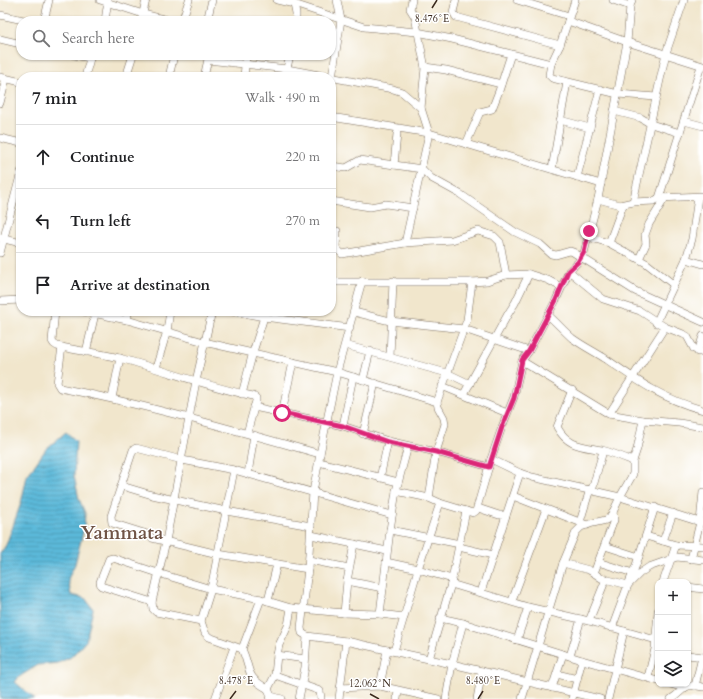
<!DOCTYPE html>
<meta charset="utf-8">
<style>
body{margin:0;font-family:Cardo,serif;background:#f6f6f6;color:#202124}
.controls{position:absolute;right:12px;bottom:12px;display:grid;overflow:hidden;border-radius:8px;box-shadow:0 1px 3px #0004}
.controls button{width:36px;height:36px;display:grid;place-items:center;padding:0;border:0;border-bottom:1px solid #e0e0e0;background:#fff;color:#202124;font:20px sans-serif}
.stop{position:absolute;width:12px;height:12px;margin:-9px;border:3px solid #db2777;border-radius:50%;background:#fff}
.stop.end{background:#db2777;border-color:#fff;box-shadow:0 1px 4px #0008}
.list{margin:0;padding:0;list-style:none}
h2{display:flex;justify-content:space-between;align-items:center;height:52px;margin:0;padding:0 16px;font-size:17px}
h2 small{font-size:13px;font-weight:400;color:#757577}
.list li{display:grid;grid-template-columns:26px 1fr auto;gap:12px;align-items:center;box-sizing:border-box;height:64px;padding:0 16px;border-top:1px solid #e0e0e0}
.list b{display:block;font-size:15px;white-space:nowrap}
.list em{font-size:13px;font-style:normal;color:#757577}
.icon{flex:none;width:22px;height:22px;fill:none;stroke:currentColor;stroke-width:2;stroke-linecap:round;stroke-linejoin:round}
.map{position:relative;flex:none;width:703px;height:699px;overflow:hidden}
.search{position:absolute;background:#fff;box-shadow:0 1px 3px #0004;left:16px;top:16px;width:320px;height:44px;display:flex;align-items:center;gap:10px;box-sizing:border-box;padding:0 14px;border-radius:16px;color:#757577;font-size:15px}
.panel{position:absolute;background:#fff;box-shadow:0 1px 3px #0004;left:16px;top:72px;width:320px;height:244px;border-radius:16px}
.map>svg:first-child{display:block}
.water{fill:url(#water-rules);stroke:#4c727c}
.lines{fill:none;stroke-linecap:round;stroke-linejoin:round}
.minor-casing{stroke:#7b6c5b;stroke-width:8}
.minor{stroke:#fff;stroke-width:7}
.route{stroke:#db2777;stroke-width:5}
.ticks{fill:none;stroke:#3b2a1e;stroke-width:1.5}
.labels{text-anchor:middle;stroke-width:3;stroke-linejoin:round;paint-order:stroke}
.district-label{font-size:19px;font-weight:bold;fill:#705446;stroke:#fff}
.ticks-label{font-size:10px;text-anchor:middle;fill:#3b2a1e;stroke:#fff;stroke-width:3;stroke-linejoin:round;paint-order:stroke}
</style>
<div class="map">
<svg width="703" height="699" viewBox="0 0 703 699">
<defs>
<pattern id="water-rules" width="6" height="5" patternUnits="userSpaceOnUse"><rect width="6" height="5" fill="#5cb9da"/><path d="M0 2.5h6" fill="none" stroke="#4d97b0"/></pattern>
</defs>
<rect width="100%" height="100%" fill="#fff"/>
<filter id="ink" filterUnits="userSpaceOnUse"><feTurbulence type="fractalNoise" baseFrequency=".025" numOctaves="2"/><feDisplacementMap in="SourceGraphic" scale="8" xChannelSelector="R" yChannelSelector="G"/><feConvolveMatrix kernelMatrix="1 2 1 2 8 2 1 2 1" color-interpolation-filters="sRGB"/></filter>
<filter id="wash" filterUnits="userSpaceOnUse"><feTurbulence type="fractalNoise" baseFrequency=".012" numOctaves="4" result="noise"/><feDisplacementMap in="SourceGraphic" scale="16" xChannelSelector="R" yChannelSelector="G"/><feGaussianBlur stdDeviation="0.9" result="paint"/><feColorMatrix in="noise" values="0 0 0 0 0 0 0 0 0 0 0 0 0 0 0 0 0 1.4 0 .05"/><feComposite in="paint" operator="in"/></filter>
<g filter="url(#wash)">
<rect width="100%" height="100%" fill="#f1e6cc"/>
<polygon class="water" points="66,432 76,441 74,476 79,499 85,513 84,528 75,564 68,579 71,595 85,598 93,609 86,641 71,657 58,663 38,665 19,677 15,682 35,699 0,699 0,554 6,545 21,503 27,476 46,449"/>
</g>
<g filter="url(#ink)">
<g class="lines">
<g class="minor-casing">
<g id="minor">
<polyline points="100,0 143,14 171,21"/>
<polyline points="277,0 294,4 364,27 417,32 452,39 551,64"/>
<polyline points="456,0 453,12 456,17 560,45"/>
<polyline points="517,0 569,16"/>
<polyline points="575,0 560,45 551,64 549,75 552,78 560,80 618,94 656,97"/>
<polyline points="613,0 630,6"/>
<polyline points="294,4 296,14 296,21"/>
<polyline points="0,15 28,21"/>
<polyline points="44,21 49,0"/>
<polyline points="105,21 108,0"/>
<polyline points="141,21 146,0"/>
<polyline points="182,21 189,0"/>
<polyline points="207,21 212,0"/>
<polyline points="568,21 627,42 703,66"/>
<polyline points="0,39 21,44"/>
<polyline points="74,55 90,58"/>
<polyline points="208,60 287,69 393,89 402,92 421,108"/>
<polyline points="425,67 446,70 501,84"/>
<polyline points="0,77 21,82"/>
<polyline points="85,77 91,55"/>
<polyline points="126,77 133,55"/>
<polyline points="169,77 174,55"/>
<polyline points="204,77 209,55"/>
<polyline points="244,77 246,55"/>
<polyline points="285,77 290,55"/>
<polyline points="332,77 341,20 337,0"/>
<polyline points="0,103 6,79"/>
<polyline points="614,111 641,118 651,124 680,133"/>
<polyline points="331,117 429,133 601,184"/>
<polyline points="560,120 590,128"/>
<polyline points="684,121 703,126"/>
<polyline points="0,138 21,143"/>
<polyline points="466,144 480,112 492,109 499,91 511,54"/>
<polyline points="394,165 397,134"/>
<polyline points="331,166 346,168 360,160 422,169 431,178 460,194 515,232 540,244 551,254 556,255 570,251 573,252 635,291 703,322"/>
<polyline points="552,169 567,82"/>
<polyline points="577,177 600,89"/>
<polyline points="659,198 701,66"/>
<polyline points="598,199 620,205 633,202 654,201 659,198 703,196"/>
<polyline points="331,201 370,207 386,204 413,208"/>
<polyline points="633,202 666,53 684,0"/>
<polyline points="331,231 337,231 336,248 342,254 405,243 452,240 478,231 494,236 500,242 506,275"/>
<polyline points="588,237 609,243 646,263 674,285"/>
<polyline points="0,238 21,243"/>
<polyline points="405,243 429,133 421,108 425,68 415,17 410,9 412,0"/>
<polyline points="609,243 623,205"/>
<polyline points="0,253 21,172"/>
<polyline points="639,259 646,244 645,235 649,224 665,198"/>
<polyline points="686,259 703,264"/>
<polyline points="569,271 603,299 640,311 665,327 683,334 687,336 694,349 703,353"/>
<polyline points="362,281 337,372 320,454 313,492 308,569 301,628 302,633 307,636 346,641 387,650 452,664 600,699"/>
<polyline points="331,282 472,282 487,281 506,275 529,274 548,280 561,287"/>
<polyline points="0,301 21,300"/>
<path d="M 55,311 L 52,341 L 54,344 L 57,346 C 78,351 101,353 123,359 C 167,371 209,387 253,396 L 256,398 L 256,401 L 247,433"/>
<polyline points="83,311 127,320 204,342 337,372 437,402"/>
<polyline points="232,311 264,317 350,328"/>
<polyline points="354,312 390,321 464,329 529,351"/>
<path d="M 548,315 C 556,322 564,331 572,338 C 583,346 595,352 606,359 C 639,382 663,399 703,410"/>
<polyline points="127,320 128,311"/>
<polyline points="656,323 686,259 692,239 698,197"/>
<polyline points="345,345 447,373 470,384"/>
<path d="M 62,347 L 57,383 L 60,388 C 148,405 234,430 320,454"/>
<polyline points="86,352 95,314"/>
<polyline points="698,352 703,336"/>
<polyline points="390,357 393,281"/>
<polyline points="522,361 609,414 643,420 679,423 703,427"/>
<polyline points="156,368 167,331 170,311"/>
<polyline points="363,380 370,351"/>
<polyline points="442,386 507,413"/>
<path d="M 572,390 L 557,427 C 568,447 582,446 602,450 C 613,453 623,457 633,461"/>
<polyline points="242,394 253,352 264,317 265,311"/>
<polyline points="464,394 508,314 515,303 529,274"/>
<polyline points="112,398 120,358"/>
<polyline points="254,407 343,426 388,441 436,452 489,467"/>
<polyline points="282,413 293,362"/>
<polyline points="609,414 665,327"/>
<polyline points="343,426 353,377"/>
<polyline points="363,434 375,383"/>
<polyline points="491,459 520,473 532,477 620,497 700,522"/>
<polyline points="319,462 398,482"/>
<polyline points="234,470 211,589 201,621 205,633 209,637 242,649"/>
<polyline points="248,474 254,435"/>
<polyline points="380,478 388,441"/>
<polyline points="122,486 152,495 226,511 311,526"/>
<polyline points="592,490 603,451"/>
<polyline points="396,491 429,498 440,503 473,513 476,511 491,459 502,427 514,397 522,361 529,351 556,300 569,271 578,262 584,253 587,241 598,199 627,42 630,6 632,0"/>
<polyline points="513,496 587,525"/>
<polyline points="429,498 436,452 445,424 444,418 438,407 437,402 467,320 472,282"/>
<polyline points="478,508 499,515 506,515"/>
<polyline points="580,522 590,489"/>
<polyline points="390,530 460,544"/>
<polyline points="311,535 387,551"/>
<polyline points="646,536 676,545 703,546"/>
<polyline points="663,541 673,513"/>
<polyline points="605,546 639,557"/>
<polyline points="459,547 493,555"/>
<polyline points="691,559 700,522 703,492"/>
<polyline points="309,560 349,568"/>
<polyline points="386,562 418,569 452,579"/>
<polyline points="598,562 633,573"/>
<polyline points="563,563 589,570 594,573 601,578 628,585 636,565 655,507"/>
<polyline points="308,569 218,554 152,538 147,534 112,523 111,516 133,450 136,448 182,460 234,470 392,515"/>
<polyline points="594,573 614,520 613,512"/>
<polyline points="347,581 383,588"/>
<polyline points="663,582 676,545"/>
<polyline points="451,584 528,607 589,621 656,640"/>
<polyline points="688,587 703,589"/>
<polyline points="481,592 520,473"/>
<path d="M 261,599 L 242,649 C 252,671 244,676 268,689"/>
<polyline points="268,601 277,564"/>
<polyline points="512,601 546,509"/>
<polyline points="152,602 101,586 100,582 109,559 113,558 158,573 211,589 261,599 291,608 344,613 380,614 404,617"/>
<polyline points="344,613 347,581 354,544"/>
<polyline points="380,614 390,530 396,491 408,446"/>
<polyline points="440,618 463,623 452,664 446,699"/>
<polyline points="201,621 156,612 153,609 152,602 166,541 196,381 212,311"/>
<polyline points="589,621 606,579"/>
<polyline points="463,623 582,660 658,681"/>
<polyline points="612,628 628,585 640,573 649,567 677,557 703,560"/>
<polyline points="517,640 528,607"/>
<polyline points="394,651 418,569 440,503"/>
<polyline points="277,655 305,659"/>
<polyline points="688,655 703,657"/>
<polyline points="570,656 581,619"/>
<polyline points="429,659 451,584 466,511"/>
<polyline points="557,674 577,679"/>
<polyline points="275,675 320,691 321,699"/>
<polyline points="648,677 655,649 658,611"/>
<polyline points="670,684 684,688"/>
<polyline points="380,686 387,650"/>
<polyline points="695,686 702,657"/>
<polyline points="340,688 380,686 438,699"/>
<polyline points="552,688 563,654"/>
<polyline points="271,696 282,699"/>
<polyline points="215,699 234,647"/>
<polyline points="270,699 271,696 268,689 275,675 277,655 279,645 288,626 291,608"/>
<polyline points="299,699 305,667 307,636"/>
<polyline points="339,699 346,641"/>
<polyline points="397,699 398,691"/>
<polyline points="477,699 482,671"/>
<polyline points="522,699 563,563 576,532 581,527 593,523 606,520 610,517 613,512 620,497 633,474 633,461 637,449 643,420"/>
<polyline points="572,699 582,660"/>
<polyline points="608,699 624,631"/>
<path d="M 671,699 C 687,689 681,683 703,687"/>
</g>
</g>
<use href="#minor" class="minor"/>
</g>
</g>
<g class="lines" filter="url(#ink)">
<polyline class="route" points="282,413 343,426 388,442 436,452 489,467 502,427 514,398 522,360 529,351 556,300 568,271 578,262 584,252 589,231"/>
</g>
<path class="ticks" d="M 432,8 L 437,0M 370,694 L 379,699M 230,699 L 236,691M 478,699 L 483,691"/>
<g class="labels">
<g class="district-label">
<text x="122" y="539">Yammata</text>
</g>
</g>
<g class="ticks-label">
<text x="432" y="22">8.476°E</text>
<text x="236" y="684">8.478°E</text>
<text x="483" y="684">8.480°E</text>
<text x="370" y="687">12.062°N</text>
</g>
</svg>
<div class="controls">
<button>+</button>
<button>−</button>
<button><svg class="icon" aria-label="layers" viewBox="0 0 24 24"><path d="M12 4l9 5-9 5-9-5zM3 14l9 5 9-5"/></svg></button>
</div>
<div class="stop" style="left:282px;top:413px"></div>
<div class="stop end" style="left:589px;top:231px"></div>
<div class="search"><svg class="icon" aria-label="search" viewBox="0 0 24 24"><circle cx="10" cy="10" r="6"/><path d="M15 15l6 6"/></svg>Search here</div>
<section class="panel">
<h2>7 min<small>Walk · 490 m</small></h2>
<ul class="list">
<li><svg class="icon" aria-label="ahead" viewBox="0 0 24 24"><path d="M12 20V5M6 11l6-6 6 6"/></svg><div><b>Continue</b></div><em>220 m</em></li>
<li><svg class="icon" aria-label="left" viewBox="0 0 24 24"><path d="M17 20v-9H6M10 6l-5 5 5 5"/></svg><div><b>Turn left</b></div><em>270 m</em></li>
<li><svg class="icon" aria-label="arrive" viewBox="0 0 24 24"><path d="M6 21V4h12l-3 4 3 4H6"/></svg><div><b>Arrive at destination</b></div></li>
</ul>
</section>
</div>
